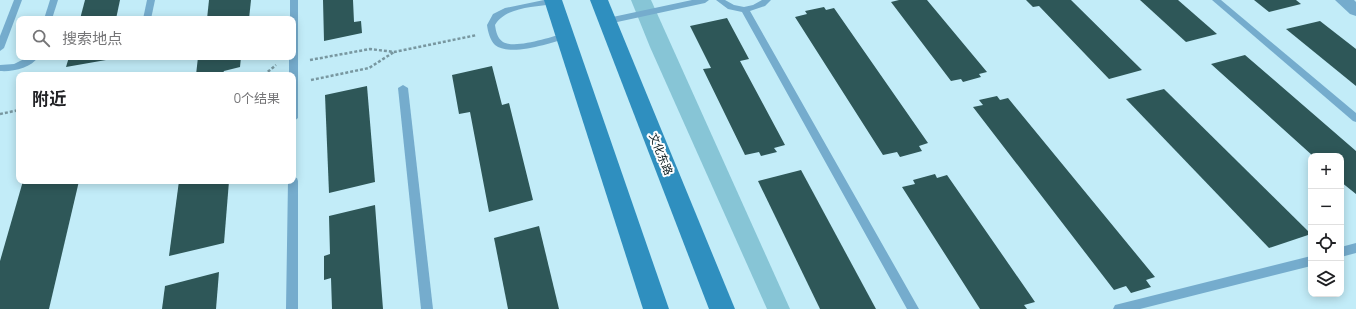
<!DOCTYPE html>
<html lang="zh">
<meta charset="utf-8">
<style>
body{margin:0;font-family:"Titillium Web","Noto Sans SC",sans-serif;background:#f6f6f6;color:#202124}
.controls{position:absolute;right:12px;bottom:12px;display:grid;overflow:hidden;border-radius:8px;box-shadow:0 2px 10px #0003}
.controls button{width:36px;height:36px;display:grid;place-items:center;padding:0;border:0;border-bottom:1px solid #e0e0e0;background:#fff;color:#202124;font:20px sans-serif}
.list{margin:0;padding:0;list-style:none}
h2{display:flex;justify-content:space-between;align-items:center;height:52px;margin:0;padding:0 16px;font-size:17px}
h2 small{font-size:13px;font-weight:400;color:#757577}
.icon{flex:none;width:22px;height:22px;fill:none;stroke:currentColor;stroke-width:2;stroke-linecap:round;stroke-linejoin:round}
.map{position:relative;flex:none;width:1356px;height:309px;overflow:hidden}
.search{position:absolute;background:#fff;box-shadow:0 2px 10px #0003;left:16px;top:16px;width:280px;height:44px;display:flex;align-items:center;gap:10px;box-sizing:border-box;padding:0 14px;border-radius:8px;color:#757577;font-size:15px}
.panel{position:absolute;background:#fff;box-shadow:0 2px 10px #0003;left:16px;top:72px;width:280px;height:112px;border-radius:8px}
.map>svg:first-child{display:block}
.green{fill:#87c5d6}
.building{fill:#2e5758}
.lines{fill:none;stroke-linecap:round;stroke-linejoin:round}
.path{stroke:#7897a0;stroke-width:2.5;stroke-dasharray:3 2;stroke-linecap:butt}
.lane{fill:#75accd;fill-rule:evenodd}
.street{fill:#75accd;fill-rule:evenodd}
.secondary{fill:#2f8fbf;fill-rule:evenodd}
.labels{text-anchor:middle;stroke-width:4;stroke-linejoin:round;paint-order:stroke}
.street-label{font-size:11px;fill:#0d1d21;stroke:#fff}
</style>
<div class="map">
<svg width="1356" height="309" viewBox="0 0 1356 309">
<rect width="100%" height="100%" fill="#c2ecf8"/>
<polygon class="green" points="631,0 651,0 790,309 767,309 650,47"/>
<g class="building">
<polygon points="85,0 120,0 116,19 80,19"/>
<polygon points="209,0 251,0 249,19 207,19"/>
<polygon points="323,0 353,0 354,22 361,21 362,33 324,41"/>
<polygon points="899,0 927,0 987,72 979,74 981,77 963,82 961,79 951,81 891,2"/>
<polygon points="1026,0 1071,0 1142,70 1109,79 1039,6 1033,7"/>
<polygon points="1140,0 1178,0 1217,34 1186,42"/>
<polygon points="1254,0 1296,0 1301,4 1269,12"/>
<polygon points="824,7 826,10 834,8 928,143 919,146 922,151 900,157 897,152 883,155 795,17 807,14 805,11"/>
<polygon points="727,18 749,59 740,61 785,145 774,148 777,152 761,156 759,152 745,155 703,69 711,68 690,26"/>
<polygon points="1320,21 1356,49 1356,86 1286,29"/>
<polygon points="1245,55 1356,151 1356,194 1341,182 1341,156 1313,156 1211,64"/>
<polygon points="69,57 107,57 106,60 66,67"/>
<polygon points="198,57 241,57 240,67 224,71 223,73 214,75 208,75 208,74 196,75"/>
<polygon points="492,66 502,105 509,103 533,200 489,212 470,112 459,114 452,75"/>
<polygon points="367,86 375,182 329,193 325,95"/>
<polygon points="1164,89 1311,234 1269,248 1126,99"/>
<polygon points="997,96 1000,100 1008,98 1155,277 1146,280 1151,287 1131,293 1126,286 1114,290 973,107 983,105 979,100"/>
<polygon points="801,170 876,309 820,309 758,181"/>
<polygon points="935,174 937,178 947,175 1035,302 1024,305 1027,309 980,309 902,187 915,184 913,180"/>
<polygon points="23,181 79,181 49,309 0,309 0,261"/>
<polygon points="179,181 229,181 224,243 169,256"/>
<polygon points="375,205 383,309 332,309 331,278 324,280 324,256 330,254 329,216"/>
<polygon points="539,226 559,309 508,309 494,238"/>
<polygon points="219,272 216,309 162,309 165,286"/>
</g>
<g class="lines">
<g class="path">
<polyline points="310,60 370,49 394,52 477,35"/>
<polyline points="264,75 276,65"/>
<polyline points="311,80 369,68 394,52"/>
<polyline points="0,114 19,110"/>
</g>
<g class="lane">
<polygon points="14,0 22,0 4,48 0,51 0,36"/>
<polygon points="50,0 58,0 52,19 44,19"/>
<polygon points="147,0 155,0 151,19 143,19"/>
<polygon points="290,0 298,0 298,118 293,122 293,75 289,75 289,57 293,57 293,19 290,19"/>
<path d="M 544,0 L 557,1 L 553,4 C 535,7 505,7 495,25 C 496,31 497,38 503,42 C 516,49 551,37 565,33 L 569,36 L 568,38 C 551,43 510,57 495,45 C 490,40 488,32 487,25 L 493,14 L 505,8 Z"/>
<polygon points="692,0 709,0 705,3 608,24 604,21 608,18"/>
<polygon points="716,0 725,0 734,5 744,7 753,5 762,0 771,0 765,6 750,11 919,309 907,309 742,12 728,9"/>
<polygon points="1212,0 1221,0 1356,113 1356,122 1353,121"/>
<path d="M 28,57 L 38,57 C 31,68 13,72 0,71 L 0,65 L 14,64 Z"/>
<polygon points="403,85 408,88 433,309 421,309 398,88"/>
<polygon points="293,177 297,178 298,181 298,309 286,309 288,181 293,181"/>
<polygon points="1356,243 1356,253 1341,257 1341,247"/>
<polygon points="1311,256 1311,266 1140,309 1113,309 1115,305"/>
</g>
<polygon class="street" points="1335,0 1354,0 1356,2 1356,16 1350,14"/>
<g class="secondary">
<polygon points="544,0 562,0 669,309 643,309"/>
<polygon points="590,0 608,0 735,309 709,309"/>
</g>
</g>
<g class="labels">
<g class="street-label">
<text transform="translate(661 154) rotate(68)" y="4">文化东路</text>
</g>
</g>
</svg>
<div class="controls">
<button>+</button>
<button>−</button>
<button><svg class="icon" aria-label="locate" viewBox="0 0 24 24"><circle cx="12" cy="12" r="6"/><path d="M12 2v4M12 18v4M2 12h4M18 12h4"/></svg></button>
<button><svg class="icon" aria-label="layers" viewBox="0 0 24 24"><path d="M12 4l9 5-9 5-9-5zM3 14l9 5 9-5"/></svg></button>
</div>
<div class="search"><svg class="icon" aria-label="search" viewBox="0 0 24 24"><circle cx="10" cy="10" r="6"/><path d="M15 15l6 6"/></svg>搜索地点</div>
<section class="panel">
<h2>附近<small>0个结果</small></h2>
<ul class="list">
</ul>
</section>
</div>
